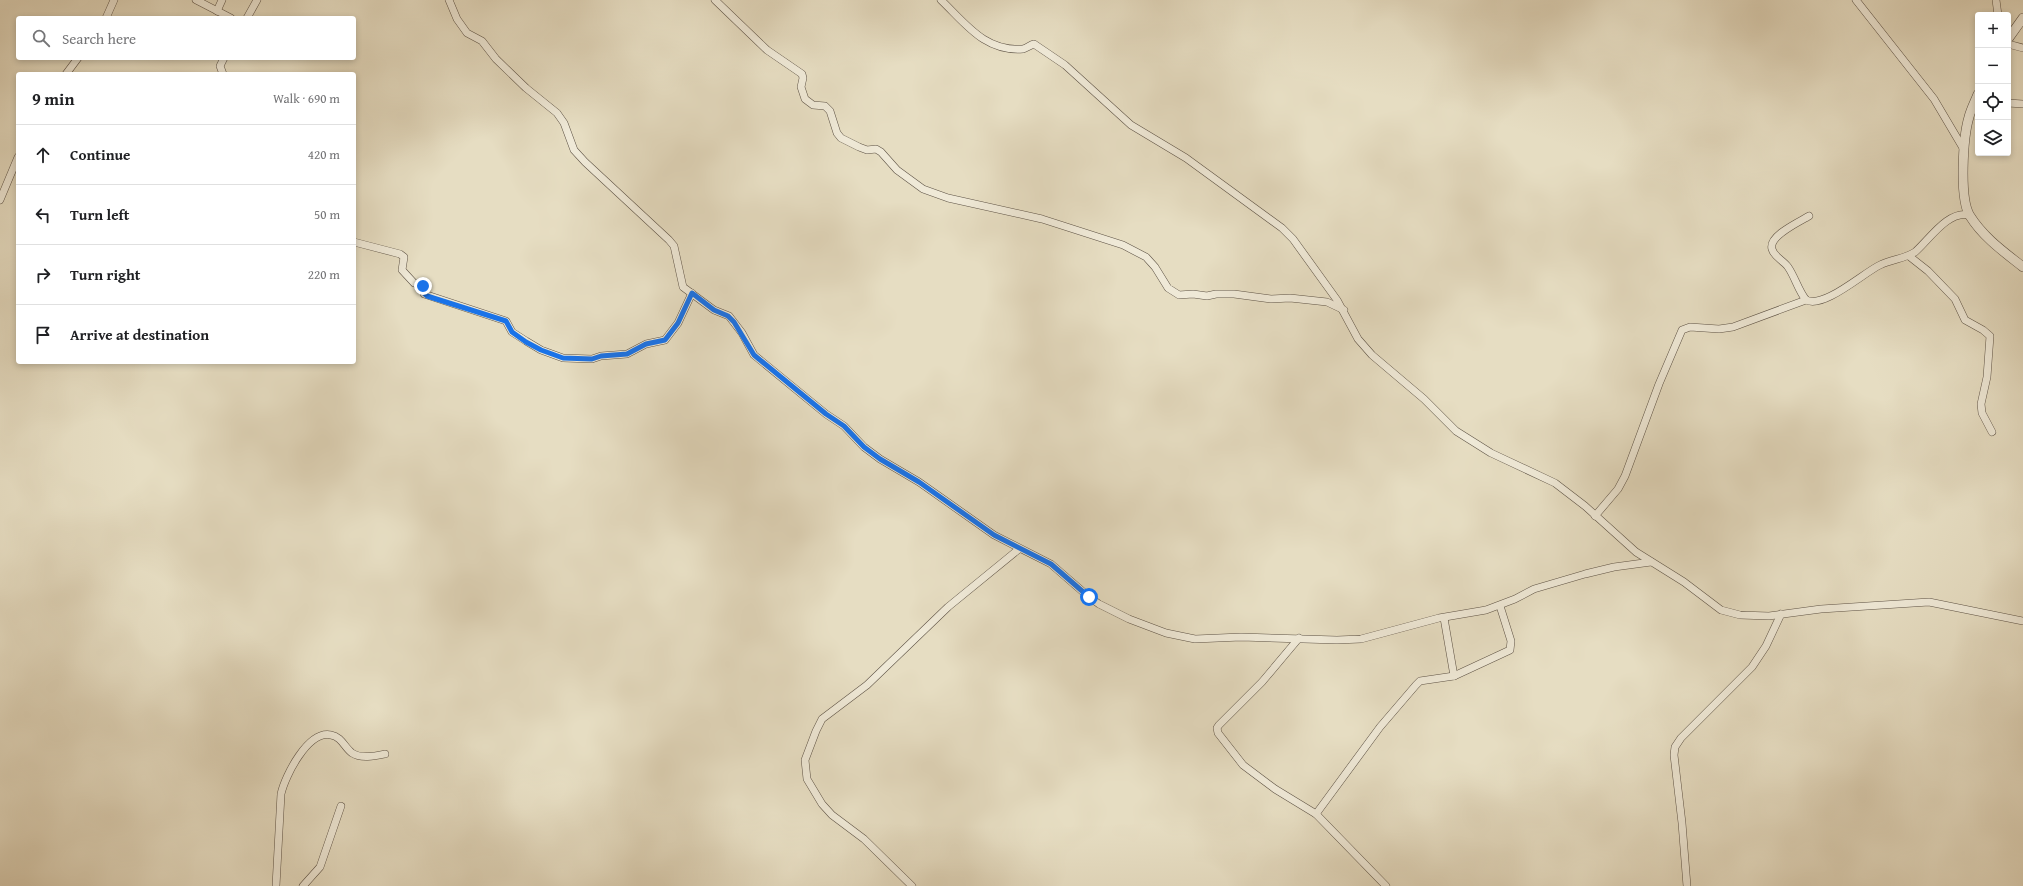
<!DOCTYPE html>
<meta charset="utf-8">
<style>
body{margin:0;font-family:"Gentium Book Plus",serif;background:#f6f6f6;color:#202124}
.controls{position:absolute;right:12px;top:12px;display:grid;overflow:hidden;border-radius:4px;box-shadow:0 2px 6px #0003}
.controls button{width:36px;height:36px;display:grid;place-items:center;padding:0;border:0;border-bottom:1px solid #e0e0e0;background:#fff;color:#202124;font:20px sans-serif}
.stop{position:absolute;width:12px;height:12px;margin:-9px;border:3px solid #1a73e8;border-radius:50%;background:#fff}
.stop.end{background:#1a73e8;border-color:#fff;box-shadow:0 1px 4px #0008}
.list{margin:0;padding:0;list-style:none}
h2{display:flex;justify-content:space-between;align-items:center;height:52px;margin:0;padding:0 16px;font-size:17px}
h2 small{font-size:13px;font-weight:400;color:#757577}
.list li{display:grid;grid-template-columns:26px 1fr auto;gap:12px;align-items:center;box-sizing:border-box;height:60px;padding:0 16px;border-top:1px solid #e0e0e0}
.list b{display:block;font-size:15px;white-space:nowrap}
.list em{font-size:13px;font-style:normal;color:#757577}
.icon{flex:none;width:22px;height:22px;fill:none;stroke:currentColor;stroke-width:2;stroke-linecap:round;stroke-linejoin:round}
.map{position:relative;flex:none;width:2023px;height:886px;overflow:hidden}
.search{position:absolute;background:#fff;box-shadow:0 2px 6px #0003;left:16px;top:16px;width:340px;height:44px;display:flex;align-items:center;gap:10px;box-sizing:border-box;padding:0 14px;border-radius:4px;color:#757577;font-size:15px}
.panel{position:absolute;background:#fff;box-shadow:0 2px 6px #0003;left:16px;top:72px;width:340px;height:292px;border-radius:4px}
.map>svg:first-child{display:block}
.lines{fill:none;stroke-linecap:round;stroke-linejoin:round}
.minor-casing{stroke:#5d5245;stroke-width:8}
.tertiary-casing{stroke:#5d5245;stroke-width:10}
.minor{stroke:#efe9d7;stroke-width:7}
.tertiary{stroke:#efe9d7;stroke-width:9}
.route{stroke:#1a73e8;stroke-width:5}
</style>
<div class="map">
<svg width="2023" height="886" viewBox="0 0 2023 886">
<rect width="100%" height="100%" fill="#e6ddc2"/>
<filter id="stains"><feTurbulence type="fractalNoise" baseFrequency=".005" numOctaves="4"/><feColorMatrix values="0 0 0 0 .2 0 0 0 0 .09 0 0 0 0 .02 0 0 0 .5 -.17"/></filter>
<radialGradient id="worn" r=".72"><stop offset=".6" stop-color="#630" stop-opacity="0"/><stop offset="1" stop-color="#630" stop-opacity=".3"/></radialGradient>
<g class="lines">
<g class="minor-casing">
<g id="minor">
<polyline points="196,0 231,18"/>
<polyline points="449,0 457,19 467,33 482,41 496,59 526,88 557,113 564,123 574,150 585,162 669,240 674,246 683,287 714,310 729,316 742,333 754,355 826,414 844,426 864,447 880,459 919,482 994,535 1051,564 1089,597 1099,604 1129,619 1166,633 1195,639 1241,637 1337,640 1361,639 1439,618 1486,610 1515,599 1534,589 1585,574 1614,567 1651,562"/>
<polyline points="715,0 767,50 802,74 803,78 801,87 805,99 813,105 825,106 830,111 837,133 841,138 859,147 867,150 876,149 881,152 897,170 923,189 948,198 1042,219 1123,245 1146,257 1155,267 1168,288 1179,295 1193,294 1207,296 1216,294 1234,294 1271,299 1290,298 1327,302 1344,310"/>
<path d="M 941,0 C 966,24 985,52 1023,49 C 1027,48 1030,45 1034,44 L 1065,65 L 1131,125 L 1186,158 L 1282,228 L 1293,239 L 1337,300 L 1358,339 L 1372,355 L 1424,399 L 1456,431 L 1491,453 L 1555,483 L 1585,506 L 1636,552 L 1684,582 L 1721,610 L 1740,615 L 1769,616 L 1821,609 L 1929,602 L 2023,621"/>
<polyline points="1856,0 1934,99 1963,148"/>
<polyline points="1996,0 1998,15"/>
<polyline points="217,11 222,0"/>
<polyline points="106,18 114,0"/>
<polyline points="247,18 257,0"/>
<polyline points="2008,44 2023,48"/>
<polyline points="66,74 78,58"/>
<polyline points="223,74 220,66 224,58"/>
<polyline points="2008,103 2023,104"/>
<polyline points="0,200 18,157"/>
<path d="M 1809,216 C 1799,222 1768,236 1772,249 C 1774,257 1783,260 1788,267 C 1795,277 1798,290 1806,300 C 1824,309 1863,273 1880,265 C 1892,259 1904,259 1915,252 C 1929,240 1948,210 1969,215"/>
<polyline points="354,242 400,254 404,257 402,270 414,283 423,286 424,294 506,321 512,332 526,341 541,350 563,358 592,359 601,356 627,354 646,344 665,340 678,323 692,293"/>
<polyline points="1909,256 1928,271 1955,299 1965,320 1983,330 1990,336 1987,377 1981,404 1982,413 1992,432"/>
<polyline points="1595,516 1618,489 1625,476 1659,384 1682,330 1690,327 1719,329 1733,327 1806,300"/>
<polyline points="1444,618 1454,676"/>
<polyline points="1299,638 1262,682 1219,725 1217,728 1218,733 1243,765 1275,789 1316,814 1386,886"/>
<polyline points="1316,814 1380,727 1416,685 1420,681 1454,676 1510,650 1511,641 1500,606"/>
<path d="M 276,886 L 281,794 C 285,776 308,730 331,735 C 342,737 344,747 352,753 C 361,759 375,756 385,754"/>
<polyline points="303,886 320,867 341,806"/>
<polyline points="912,886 864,839 832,815 822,804 807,779 805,760 816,731 822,719 867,685 948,607 1019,549"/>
<polyline points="1687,886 1682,823 1674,755 1675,747 1681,738 1752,667 1766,646 1781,614"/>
</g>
</g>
<g class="tertiary-casing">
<g id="tertiary">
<polyline points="2008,39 2023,18"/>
<path d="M 1978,94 C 1975,102 1971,109 1969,117 C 1963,137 1959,199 1970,216 C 1983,237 2004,252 2023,267"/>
</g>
</g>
<use href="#minor" class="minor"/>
<use href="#tertiary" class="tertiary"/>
</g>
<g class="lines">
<polyline class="route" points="423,286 423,292 427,296 506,321 512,332 526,342 541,350 563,358 592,359 601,356 627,354 646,344 665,340 678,323 692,293 714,310 728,316 734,322 754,355 826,414 844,426 864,447 880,459 919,482 994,535 1051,564 1089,597"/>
</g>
<rect width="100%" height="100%" filter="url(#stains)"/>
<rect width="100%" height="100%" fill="url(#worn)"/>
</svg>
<div class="controls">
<button>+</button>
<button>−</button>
<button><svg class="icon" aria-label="locate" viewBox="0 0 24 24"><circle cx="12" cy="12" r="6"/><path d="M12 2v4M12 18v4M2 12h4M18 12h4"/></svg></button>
<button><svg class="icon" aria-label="layers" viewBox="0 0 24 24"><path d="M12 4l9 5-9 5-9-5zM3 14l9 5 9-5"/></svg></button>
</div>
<div class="stop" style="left:1089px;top:597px"></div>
<div class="stop end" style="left:423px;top:286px"></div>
<div class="search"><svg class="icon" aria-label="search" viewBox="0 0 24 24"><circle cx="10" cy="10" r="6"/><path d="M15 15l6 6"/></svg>Search here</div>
<section class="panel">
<h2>9 min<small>Walk · 690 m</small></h2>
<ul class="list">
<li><svg class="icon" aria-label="ahead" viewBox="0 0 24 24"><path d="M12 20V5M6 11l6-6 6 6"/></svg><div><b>Continue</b></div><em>420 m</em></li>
<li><svg class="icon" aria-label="left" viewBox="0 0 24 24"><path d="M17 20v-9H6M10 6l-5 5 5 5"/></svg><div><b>Turn left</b></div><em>50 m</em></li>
<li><svg class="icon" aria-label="right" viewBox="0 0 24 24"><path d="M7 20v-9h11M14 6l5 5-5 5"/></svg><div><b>Turn right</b></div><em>220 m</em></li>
<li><svg class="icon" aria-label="arrive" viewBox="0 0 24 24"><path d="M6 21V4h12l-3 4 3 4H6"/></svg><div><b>Arrive at destination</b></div></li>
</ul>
</section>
</div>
